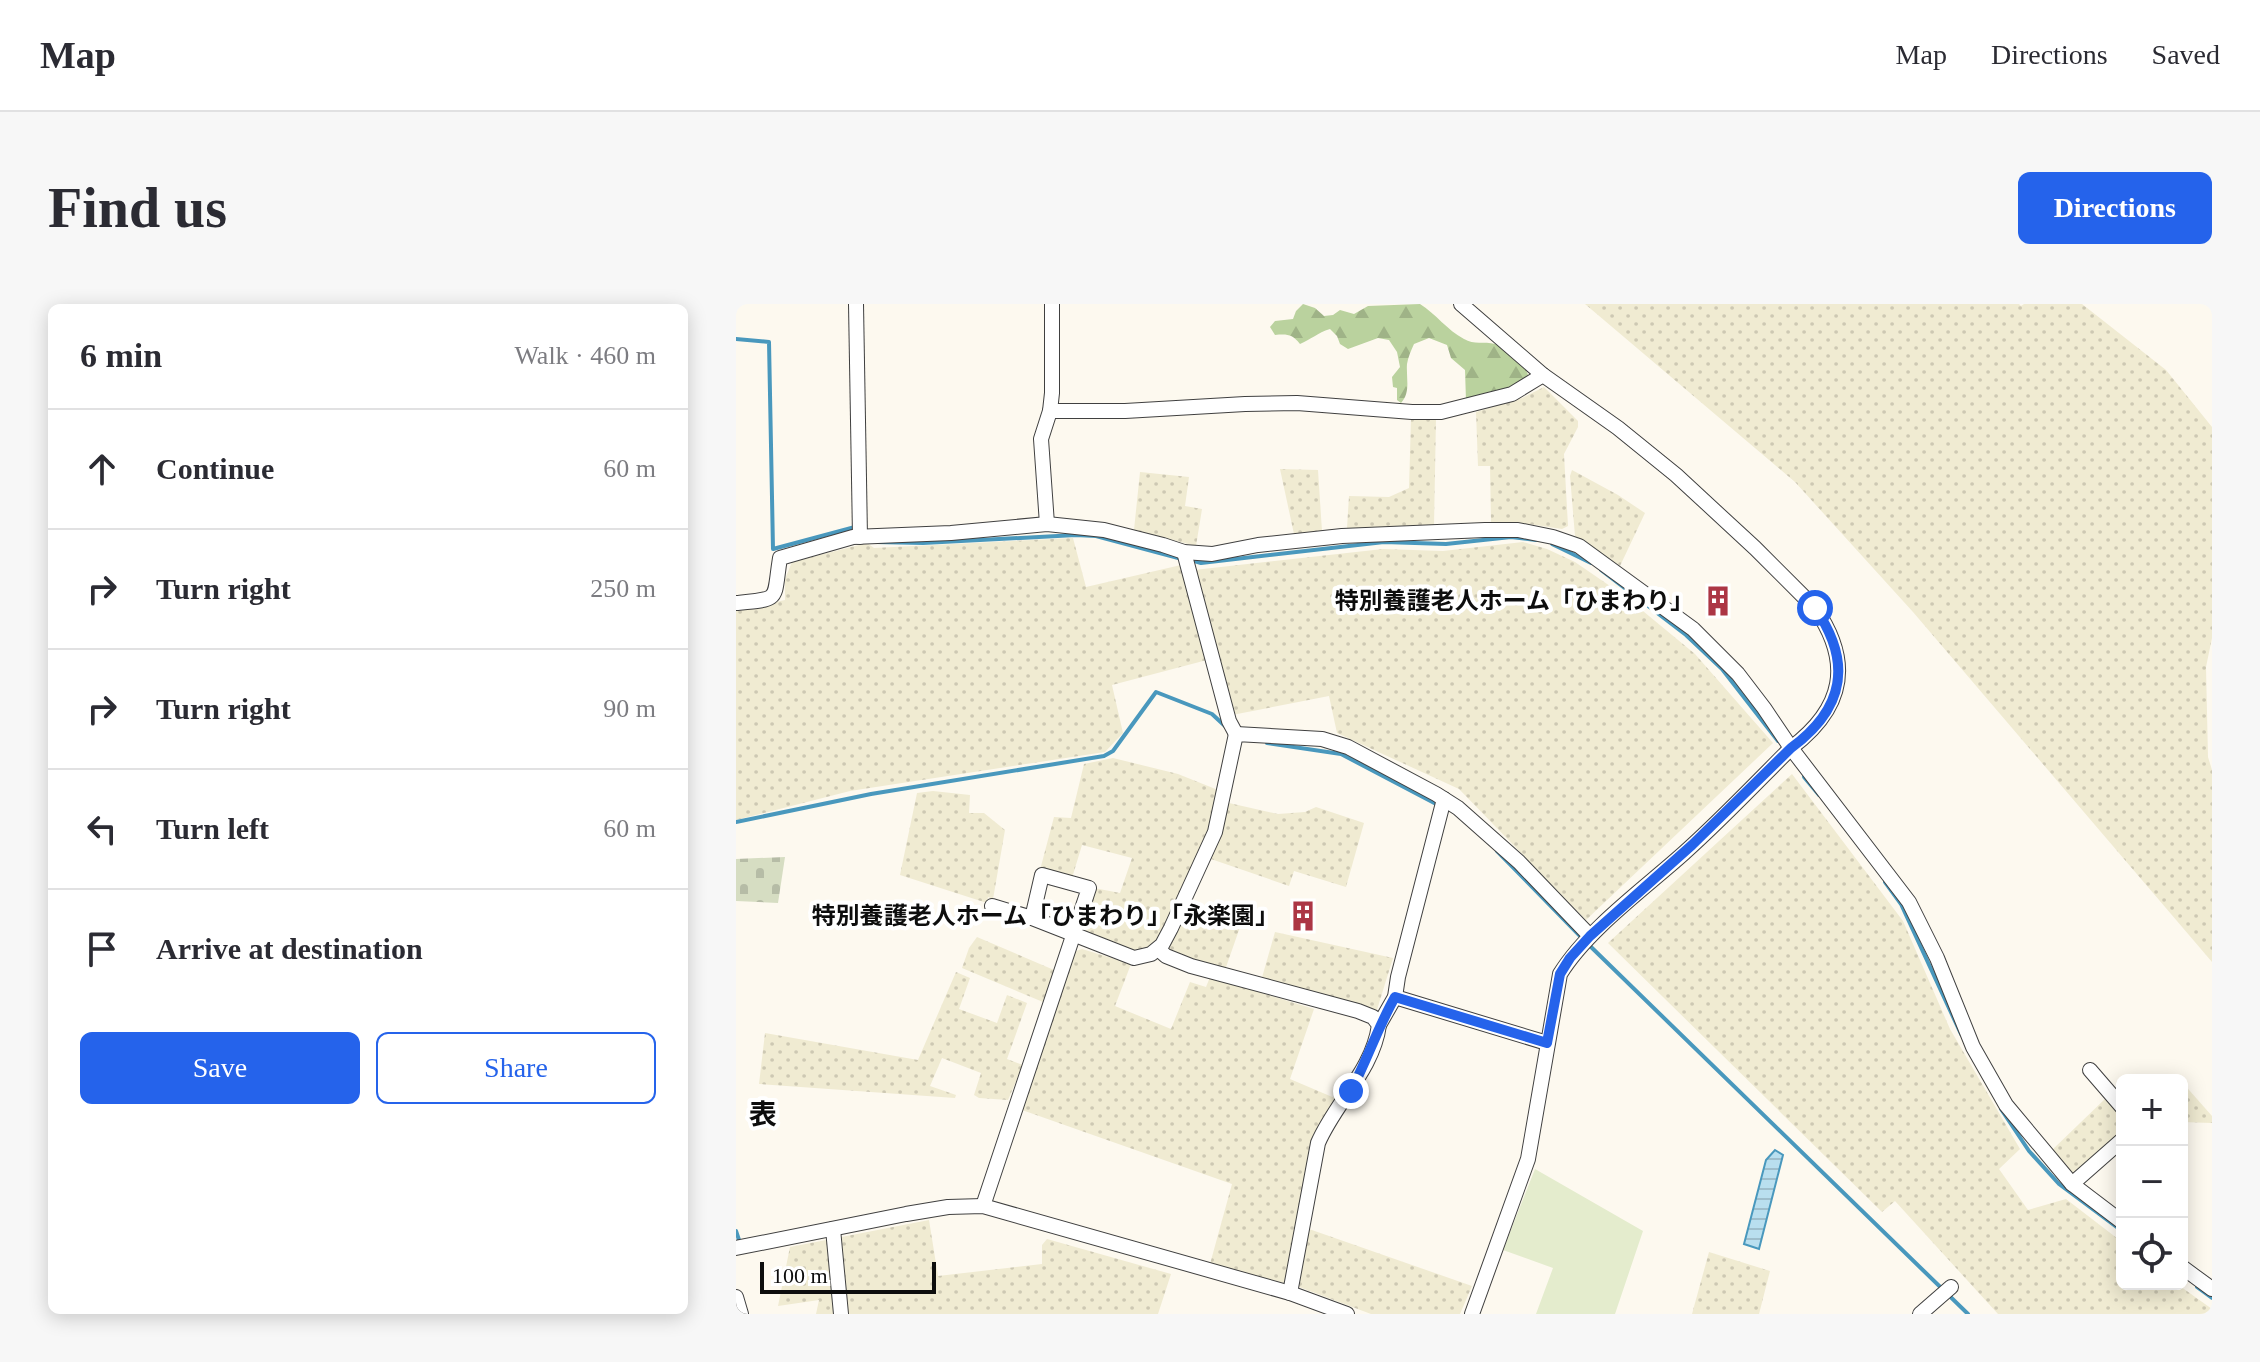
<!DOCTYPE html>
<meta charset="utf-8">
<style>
body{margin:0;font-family:"Times New Roman","Noto Sans JP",serif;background:#f7f7f7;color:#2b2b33}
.controls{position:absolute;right:24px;bottom:24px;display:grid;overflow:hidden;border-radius:12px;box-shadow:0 4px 20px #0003}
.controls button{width:72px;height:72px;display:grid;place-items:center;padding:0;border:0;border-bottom:2px solid #e1e1e2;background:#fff;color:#2b2b33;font:40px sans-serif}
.scale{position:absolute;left:24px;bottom:20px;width:176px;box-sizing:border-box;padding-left:8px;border:4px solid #0d0d0d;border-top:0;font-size:22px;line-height:28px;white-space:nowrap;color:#0d0d0d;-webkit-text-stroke:6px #fff;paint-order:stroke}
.stop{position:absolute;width:24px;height:24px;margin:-18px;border:6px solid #2563eb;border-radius:50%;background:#fff}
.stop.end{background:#2563eb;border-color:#fff;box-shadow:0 2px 8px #0008}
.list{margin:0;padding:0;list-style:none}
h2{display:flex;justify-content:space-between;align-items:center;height:104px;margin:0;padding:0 32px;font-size:34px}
h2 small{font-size:26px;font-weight:400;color:#7c7c81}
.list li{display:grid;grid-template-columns:52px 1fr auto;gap:24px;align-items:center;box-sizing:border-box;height:120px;padding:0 32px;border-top:2px solid #e1e1e2}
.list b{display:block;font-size:30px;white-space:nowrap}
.list em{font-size:26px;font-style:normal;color:#7c7c81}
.actions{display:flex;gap:16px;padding:24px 32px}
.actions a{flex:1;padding:18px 0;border:2px solid #2563eb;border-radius:12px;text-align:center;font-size:28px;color:#2563eb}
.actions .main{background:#2563eb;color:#fff}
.icon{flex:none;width:44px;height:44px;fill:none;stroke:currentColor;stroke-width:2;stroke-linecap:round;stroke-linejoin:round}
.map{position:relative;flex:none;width:1476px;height:1010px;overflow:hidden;border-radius:12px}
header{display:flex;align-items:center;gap:48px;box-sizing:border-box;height:112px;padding:0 40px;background:#fff;border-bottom:2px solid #e1e1e2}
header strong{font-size:38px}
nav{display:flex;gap:44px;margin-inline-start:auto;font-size:28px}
.intro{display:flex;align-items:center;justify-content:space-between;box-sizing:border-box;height:192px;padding:0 48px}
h1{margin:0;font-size:56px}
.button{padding:20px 36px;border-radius:12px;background:#2563eb;color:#fff;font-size:28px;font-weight:700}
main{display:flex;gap:48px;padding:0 48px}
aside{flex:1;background:#fff;border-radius:12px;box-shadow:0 4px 20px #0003}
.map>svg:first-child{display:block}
.farmland{fill:url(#farmland-dots)}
.forest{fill:url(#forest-firs)}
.cemetery{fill:url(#cemetery-stones)}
.pitch{fill:#e4eccd}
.water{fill:url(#water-rules);stroke:#4998bd;stroke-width:2}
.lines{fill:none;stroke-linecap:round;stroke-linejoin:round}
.stream{stroke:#4998bd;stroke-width:4}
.street-casing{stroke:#404040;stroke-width:16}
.street{stroke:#fff;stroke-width:14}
.route{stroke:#2563eb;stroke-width:10}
.labels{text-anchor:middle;stroke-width:8;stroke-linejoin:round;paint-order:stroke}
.poi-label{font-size:24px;font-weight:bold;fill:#0d0d0d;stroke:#fff;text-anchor:end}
.quarter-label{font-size:28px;font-weight:bold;fill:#0d0d0d;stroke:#fff}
</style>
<header>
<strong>Map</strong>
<nav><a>Map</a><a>Directions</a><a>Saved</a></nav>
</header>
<div class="intro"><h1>Find us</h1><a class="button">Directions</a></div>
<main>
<aside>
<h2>6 min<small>Walk · 460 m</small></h2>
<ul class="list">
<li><svg class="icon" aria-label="ahead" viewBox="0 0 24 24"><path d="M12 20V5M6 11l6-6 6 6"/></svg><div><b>Continue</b></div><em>60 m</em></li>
<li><svg class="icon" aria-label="right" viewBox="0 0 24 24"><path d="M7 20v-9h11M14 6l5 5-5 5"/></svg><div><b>Turn right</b></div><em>250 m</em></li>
<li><svg class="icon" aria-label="right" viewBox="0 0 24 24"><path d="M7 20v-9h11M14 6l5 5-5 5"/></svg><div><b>Turn right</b></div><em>90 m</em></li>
<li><svg class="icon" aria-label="left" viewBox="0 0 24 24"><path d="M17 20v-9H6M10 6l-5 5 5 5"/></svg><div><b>Turn left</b></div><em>60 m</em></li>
<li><svg class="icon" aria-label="arrive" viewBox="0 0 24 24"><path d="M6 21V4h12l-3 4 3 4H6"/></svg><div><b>Arrive at destination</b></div></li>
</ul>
<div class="actions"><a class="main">Save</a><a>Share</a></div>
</aside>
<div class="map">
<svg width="1476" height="1010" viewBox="0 0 1476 1010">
<defs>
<pattern id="farmland-dots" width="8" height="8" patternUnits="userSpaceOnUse" patternTransform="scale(2)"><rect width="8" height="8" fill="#f0ebd2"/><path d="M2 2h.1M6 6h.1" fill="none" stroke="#cdc8b3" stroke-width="1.8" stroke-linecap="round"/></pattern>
<pattern id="forest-firs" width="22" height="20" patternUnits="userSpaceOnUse" patternTransform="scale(2)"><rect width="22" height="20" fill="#bad29e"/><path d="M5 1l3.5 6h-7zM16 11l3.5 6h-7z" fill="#9fb387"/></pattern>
<pattern id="cemetery-stones" width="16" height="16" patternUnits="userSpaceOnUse" patternTransform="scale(2)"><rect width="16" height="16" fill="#d6ddc2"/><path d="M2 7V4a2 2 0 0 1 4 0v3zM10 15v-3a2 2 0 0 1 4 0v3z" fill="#b6bca6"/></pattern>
<pattern id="water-rules" width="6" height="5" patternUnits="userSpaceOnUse" patternTransform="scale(2)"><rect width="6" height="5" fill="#b9dfef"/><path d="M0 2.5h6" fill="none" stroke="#9ebecc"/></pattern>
</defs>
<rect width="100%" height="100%" fill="#fdf9ef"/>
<g class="farmland">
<polygon points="849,0 1283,0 1285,2 1288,0 1346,0 1430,66 1476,123 1476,334 1470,363 1472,453 1476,466 1476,658 1177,308 1059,178"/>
<polygon points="808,83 842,117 842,123 828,150 832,222 826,225 793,220 755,218 754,162 742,162 740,108 786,94"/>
<polygon points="675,114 700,115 698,222 615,227 611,224 613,192 653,193 673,184"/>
<polygon points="544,165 582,166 586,227 558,230"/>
<polygon points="836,166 882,191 909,209 884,262 839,232 834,172"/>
<polygon points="404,168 453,173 449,202 466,205 460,242 398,226"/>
<polygon points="337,234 350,283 445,261 471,356 376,381 387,429 369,448 114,487 0,516 0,306 49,296 49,275 56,258 131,239 138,244"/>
<polygon points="787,238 811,245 839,258 890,293 959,350 1037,439 850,616 723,485 601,429 593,392 496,411 458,266 647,245 707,247"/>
<polygon points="377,454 442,470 482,486 473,527 425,633 413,644 403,647 385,643 343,629 358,584 384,589 396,554 346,541 336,574 304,566 318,513 335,514 348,460"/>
<polygon points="1056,470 1167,617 1214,725 1284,845 1263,865 1292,906 1330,895 1386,938 1386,980 1441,980 1476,1005 1476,1010 1262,1010 1159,897 1146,908 872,639"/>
<polygon points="197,487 234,491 233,509 248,509 269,526 257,595 252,593 251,599 164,571 181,489"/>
<polygon points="493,499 542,510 569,508 580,503 628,519 610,583 558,567 553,582 475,555"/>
<polygon points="492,598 510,606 489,666 435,649 433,644 450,607 467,606"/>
<polygon points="539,628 657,654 640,709 525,677"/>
<polygon points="241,633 318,666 307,698 226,664 233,644"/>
<polygon points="346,645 395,660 379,702 435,725 454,678 470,683 474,673 578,705 554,775 601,795 552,977 548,979 474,960 496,880 286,806 335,656 340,647"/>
<polygon points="220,668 234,674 223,705 261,719 271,691 291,699 271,755 287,761 272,796 243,794 238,791 245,769 206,754 194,782 220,791 219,794 23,780 29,729 182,756"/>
<polygon points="1446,778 1476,812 1476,819 1446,818"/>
<polygon points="1371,793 1386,809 1386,831 1339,872 1314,848"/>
<polygon points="193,916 202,972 306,960 306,941 311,935 435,970 422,1010 80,1010 83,996 42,1002 54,943"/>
<polygon points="573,925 736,982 724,1010 635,1010 563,983"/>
<polygon points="973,948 1034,967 1023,1010 956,1010"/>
</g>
<path class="forest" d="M 567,0 L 579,4 L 588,12 L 597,11 L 604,6 L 618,10 L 632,2 L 684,0 C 700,10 711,26 728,35 C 738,41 748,37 759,40 C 773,43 790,61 793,74 L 775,84 L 730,97 L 729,66 L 715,54 L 711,41 L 693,34 L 678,40 C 675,47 672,53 671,60 C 670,74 675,88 665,99 L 661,96 L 661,84 L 657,83 L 656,73 L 664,63 L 661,48 L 653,36 L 642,34 L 612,45 L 604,40 L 601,32 L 594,25 C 581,29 576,35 564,40 C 556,30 551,30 539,31 L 534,23 L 539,17 L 557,15 L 560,7 Z"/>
<polygon class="cemetery" points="49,553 42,599 0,597 0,555"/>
<polygon class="pitch" points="799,865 907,927 879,1010 800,1010 817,964 767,946"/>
<polygon class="water" points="1039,846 1047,851 1023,945 1008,940 1030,856"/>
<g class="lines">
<g class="stream">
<polyline points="0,35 33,38 37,245 119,223"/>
<polyline points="139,238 187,239 340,231 360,232 446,255"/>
<polyline points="816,240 855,259"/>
<polyline points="455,256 465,259 648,238 710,240 775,233 800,236"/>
<polyline points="865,266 950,331 986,365 1042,437"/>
<polyline points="531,439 605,450 704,502"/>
<polyline points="1068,473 1083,491"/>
<polyline points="0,518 135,490 368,452 377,447 420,388 476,410 490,423"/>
<polyline points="761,547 847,635"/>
<polyline points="1149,578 1165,600 1225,730"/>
<polyline points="853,641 1232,1010"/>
<polyline points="1265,805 1293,847 1323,880 1386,927"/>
<polyline points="0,927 3,936 1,939"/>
<polyline points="1461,983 1476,994"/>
</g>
<g class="street-casing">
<g id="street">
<polyline points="120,0 124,233"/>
<path d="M 725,0 L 807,71 L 882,124 L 940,171 L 1019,244 L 1079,304 C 1117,359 1108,404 1055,444 C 1020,479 985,516 948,549 C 909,584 851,626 824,670 L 792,855 L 736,1010"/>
<polyline points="314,107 389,107 509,100 561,99 676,108 705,108 776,90 807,71"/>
<polyline points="311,220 305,135 314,107 316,89 316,0"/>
<polyline points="448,248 493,417 500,430"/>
<path d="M 0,299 C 46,295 37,297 44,254 L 117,233 L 215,229 L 311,220 L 368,226 L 427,241 L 448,248 L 476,250 L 522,241 L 606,232 L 749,226 L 782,226 L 817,233 L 843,242 L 957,325 L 1002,370 L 1028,404 L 1055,444 L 1173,598 L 1201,654 L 1237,743 L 1270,801 L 1336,880 L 1386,918"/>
<polyline points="256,602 296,614 398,654 415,650 426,641 435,624 479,528 500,430 586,435 612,443 700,490 722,504 783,558 854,632"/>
<path d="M 422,645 L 430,652 L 455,662 L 622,707 L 637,713 L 643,721 C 637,766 599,799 582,839 L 554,989"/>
<polyline points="659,693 811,739"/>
<polyline points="643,721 659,693 662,673 708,495"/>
<polyline points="1354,766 1386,803"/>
<polyline points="1336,880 1386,836"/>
<polyline points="247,902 353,584 306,571 296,614"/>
<polyline points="97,925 105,1010"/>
<polyline points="0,944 170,910 212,903 247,902 554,989 611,1010"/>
<polyline points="1446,963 1476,985"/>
<polyline points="0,993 5,1010"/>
<polyline points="1184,1010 1215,983"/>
</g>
</g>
<use href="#street" class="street"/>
</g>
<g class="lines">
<path class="route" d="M 615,787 C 631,756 642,723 659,693 L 811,739 L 824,670 L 834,654 L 854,632 L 956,541 L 1055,444 C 1108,405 1117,359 1079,304"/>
</g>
<defs>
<g id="building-bare" transform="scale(2.4)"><path d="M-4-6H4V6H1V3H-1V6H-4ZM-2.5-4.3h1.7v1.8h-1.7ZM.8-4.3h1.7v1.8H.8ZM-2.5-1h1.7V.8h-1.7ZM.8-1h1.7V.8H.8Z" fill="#ac3645" stroke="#fff" stroke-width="2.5" paint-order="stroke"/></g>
</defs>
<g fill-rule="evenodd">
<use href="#building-bare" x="982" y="297"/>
<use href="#building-bare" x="567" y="612"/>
</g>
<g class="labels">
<g class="poi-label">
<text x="958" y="305">特別養護老人ホーム「ひまわり」</text>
<text x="543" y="620">特別養護老人ホーム「ひまわり」「永楽園」</text>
</g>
<g class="quarter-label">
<text x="27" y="820">表</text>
</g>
</g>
</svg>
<div class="controls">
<button>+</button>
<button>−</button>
<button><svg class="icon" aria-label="locate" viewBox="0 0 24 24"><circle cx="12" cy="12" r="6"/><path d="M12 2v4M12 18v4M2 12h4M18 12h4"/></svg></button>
</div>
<div class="scale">100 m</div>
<div class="stop" style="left:1079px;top:304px"></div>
<div class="stop end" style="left:615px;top:787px"></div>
</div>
</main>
